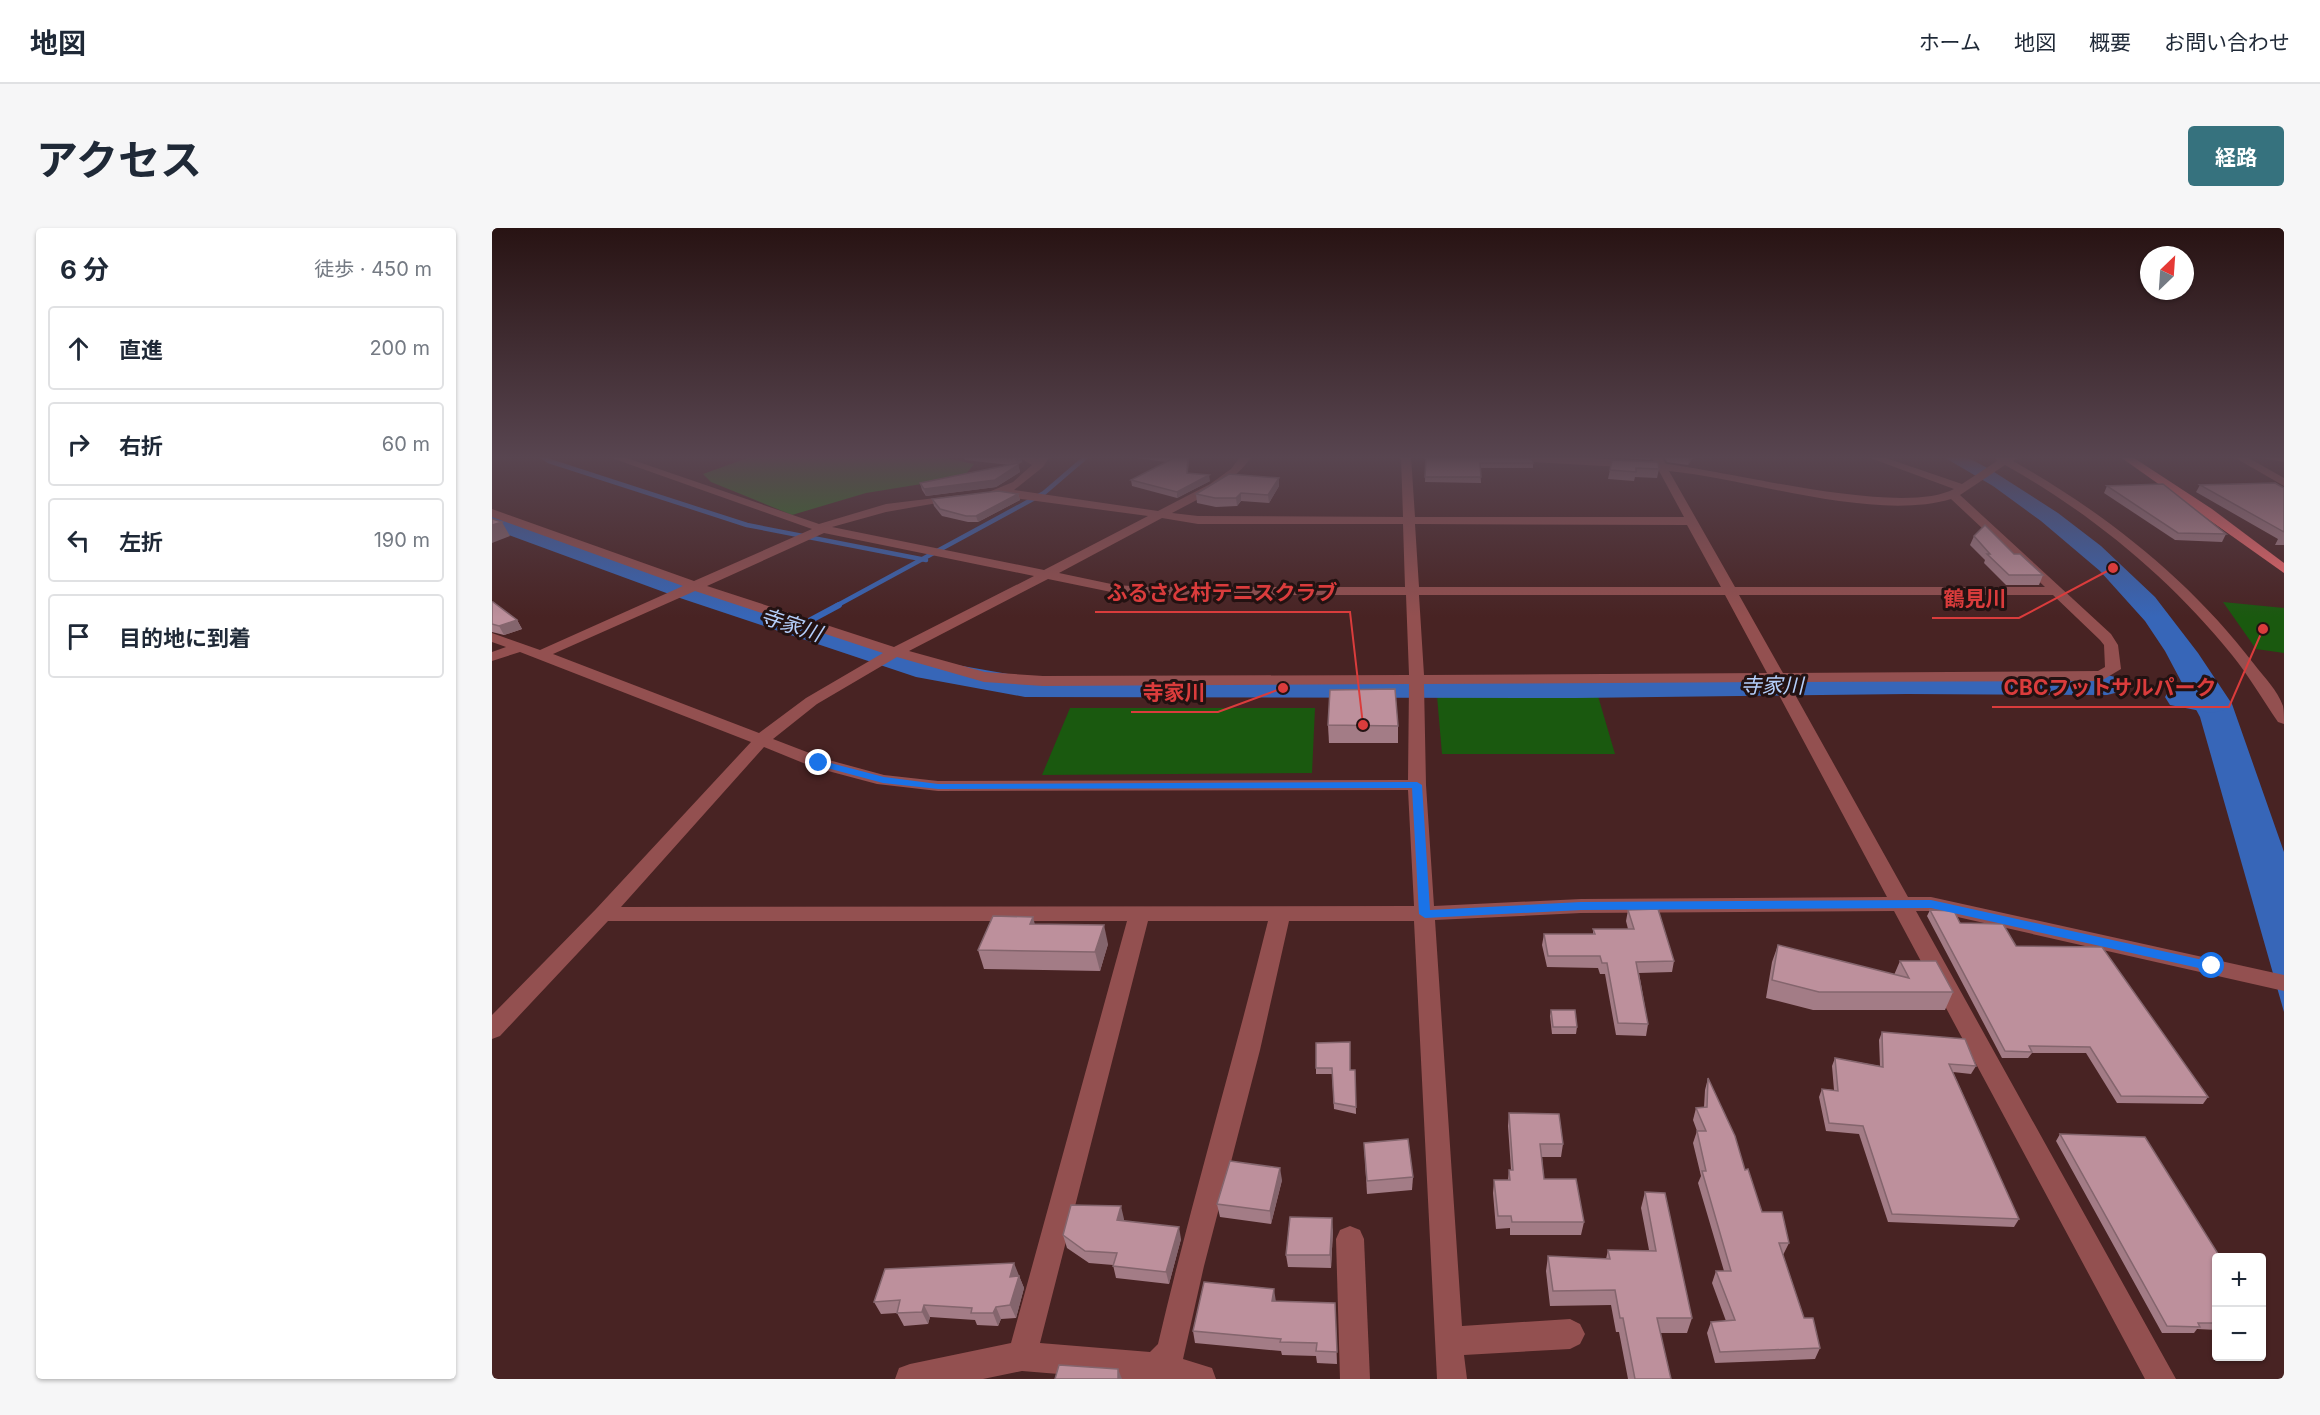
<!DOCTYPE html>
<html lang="ja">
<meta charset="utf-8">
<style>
body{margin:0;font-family:Inter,"Noto Sans JP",sans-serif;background:#f6f6f7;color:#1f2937}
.controls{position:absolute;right:18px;bottom:18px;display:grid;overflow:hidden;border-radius:6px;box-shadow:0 2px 4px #0004}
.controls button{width:54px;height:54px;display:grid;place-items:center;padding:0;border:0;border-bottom:2px solid #e0e1e3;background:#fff;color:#1f2937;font:30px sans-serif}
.compass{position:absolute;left:1648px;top:18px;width:54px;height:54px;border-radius:50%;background:#fff;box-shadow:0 2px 4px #0004;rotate:25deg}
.stop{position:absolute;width:18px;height:18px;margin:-14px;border:4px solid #1a73e8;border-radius:50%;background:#fff}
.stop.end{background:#1a73e8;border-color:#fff;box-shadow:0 2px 6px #0008}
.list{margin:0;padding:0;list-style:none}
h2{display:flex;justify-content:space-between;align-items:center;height:78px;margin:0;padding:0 24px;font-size:26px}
h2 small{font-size:20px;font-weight:400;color:#747a83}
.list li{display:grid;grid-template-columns:39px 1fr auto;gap:18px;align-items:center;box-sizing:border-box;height:84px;margin:0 12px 12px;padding:0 12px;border:2px solid #e0e1e3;border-radius:6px}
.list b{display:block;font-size:22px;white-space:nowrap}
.list em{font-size:20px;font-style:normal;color:#747a83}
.icon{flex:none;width:33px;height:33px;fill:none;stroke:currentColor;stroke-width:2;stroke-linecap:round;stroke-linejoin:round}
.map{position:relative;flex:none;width:1792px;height:1151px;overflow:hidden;border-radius:6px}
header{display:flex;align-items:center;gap:36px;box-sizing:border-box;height:84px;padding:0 30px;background:#fff;border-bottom:2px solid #e0e1e3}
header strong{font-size:28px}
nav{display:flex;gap:33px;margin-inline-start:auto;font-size:21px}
.intro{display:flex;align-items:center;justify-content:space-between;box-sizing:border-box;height:144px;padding:0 36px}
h1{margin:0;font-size:42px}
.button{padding:15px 27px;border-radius:6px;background:#36727e;color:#fff;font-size:21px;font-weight:700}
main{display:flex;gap:36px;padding:0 36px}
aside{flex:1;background:#fff;border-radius:6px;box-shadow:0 2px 4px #0004}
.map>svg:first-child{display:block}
.green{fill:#1a590f}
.forest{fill:#2b751f}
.water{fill:#3766b8}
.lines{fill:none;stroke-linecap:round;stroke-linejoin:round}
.stream-far1{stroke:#3766b8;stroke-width:4.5}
.stream{stroke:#3766b8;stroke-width:6}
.river{fill:#3766b8;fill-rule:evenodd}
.minor{fill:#935050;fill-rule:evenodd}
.major{fill:#f46a6d;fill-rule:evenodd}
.wall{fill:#a37c86}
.shaded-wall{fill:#84656d}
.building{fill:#bd909c;stroke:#84656d;stroke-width:1.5}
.route{fill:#1a73e8}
.labels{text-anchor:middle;stroke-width:6;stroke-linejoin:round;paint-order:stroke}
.water-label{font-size:21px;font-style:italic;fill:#b5cffb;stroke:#231212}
.leader{fill:none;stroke:#da3c3c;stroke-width:2}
.callout-dot{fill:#da3c3c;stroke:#231212;stroke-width:2}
.callout-label{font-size:21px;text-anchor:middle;font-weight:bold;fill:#da3c3c;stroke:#231212;stroke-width:6;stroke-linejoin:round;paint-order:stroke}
</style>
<header>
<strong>地図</strong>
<nav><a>ホーム</a><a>地図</a><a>概要</a><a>お問い合わせ</a></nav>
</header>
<div class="intro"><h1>アクセス</h1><a class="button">経路</a></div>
<main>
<aside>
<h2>6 分<small>徒歩 · 450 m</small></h2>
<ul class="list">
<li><svg class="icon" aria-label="ahead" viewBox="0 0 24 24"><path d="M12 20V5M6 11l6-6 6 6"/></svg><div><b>直進</b></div><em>200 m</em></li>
<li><svg class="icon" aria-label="right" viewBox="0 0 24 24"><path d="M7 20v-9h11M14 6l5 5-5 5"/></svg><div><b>右折</b></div><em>60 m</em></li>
<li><svg class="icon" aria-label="left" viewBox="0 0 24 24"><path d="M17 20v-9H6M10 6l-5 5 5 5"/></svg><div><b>左折</b></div><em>190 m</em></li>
<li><svg class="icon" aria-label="arrive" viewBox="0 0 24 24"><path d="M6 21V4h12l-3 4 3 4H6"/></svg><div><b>目的地に到着</b></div></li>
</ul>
</aside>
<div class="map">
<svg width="1792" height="1151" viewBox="0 0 1792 1151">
<rect width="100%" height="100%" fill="#482323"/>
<g class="green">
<polygon points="1731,374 1792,380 1792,425 1764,421"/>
<polygon points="945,468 1106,468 1123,526 950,526"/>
<polygon points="578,480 823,480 820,545 550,547"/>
</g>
<polygon class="forest" points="261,228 446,228 482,236 474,246 448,253 374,265 300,287 219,254 211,246"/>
<polygon class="water" points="1450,228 1473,228 1499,242 1566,285 1609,318 1663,369 1706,425 1740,476 1792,624 1792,784 1708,489 1673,423 1653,393 1608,343 1549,293 1501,258"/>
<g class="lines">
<g class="stream-far1">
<polyline points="49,228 57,233 255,297 434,332"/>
<polyline points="344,378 552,265 595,228"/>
</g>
<polyline class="stream" points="306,399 347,377"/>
<g class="river">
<polygon points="0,284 210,358 442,433 533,449 1084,450 1415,446 1615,447 1627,450 1632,457 1627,464 1615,467 1415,466 1084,470 533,469 424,449 188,370 0,301"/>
<polygon points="1691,458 1732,466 1737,474 1732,482 1719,485 1678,477 1673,469 1678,461"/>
</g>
<g class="minor">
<path d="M 114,228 L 129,228 L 327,296 L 394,276 L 468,267 L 468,271 L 394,284 L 340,299 L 552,342 L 656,288 L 499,267 L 499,263 L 521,254 L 540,237 L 525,228 L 538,228 L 545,231 L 548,228 L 558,228 L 551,239 L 522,262 L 666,283 L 718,256 L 739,241 L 749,228 L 760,228 C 741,256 710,269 680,285 L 706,288 L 911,289 L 909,228 L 919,228 L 923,289 L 1192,289 L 1166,241 L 988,231 L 983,228 L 1065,228 L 1162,234 L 1159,228 L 1169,228 L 1174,236 C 1238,243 1409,289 1462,261 L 1373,228 L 1388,228 L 1470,256 L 1505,233 L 1501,228 L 1528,228 L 1521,233 C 1612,284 1699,353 1762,436 C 1772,449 1786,463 1791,478 C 1792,483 1792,490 1792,496 L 1786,494 C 1771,472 1757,448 1740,427 C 1678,350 1599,285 1513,237 L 1468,267 L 1619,406 L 1626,417 L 1629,441 L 1609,453 L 1296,454 L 1416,669 L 1439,669 L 1792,747 L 1792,763 L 1439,683 L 1424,683 L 1684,1151 L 1653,1151 L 1402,683 L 1089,685 L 943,692 L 970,1098 L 1078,1091 L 1088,1096 L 1093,1106 L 1088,1116 L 1078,1121 L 972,1127 L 975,1151 L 945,1151 L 922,693 L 797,693 L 768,822 L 712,1038 L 691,1131 L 720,1140 L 724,1151 L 628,1151 L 530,1143 L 491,1151 L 403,1151 L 407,1140 L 418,1136 L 519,1115 L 635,693 L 116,693 L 8,808 L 0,811 L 0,787 L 104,681 L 259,514 L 28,424 L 0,433 L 0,424 L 14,419 L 0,414 L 0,405 L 48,422 L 191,358 L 0,289 L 0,281 L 202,353 L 320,301 ZM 1177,243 C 1258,251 1382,294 1459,271 L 1553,359 L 1243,359 ZM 670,290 L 706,296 L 911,296 L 913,359 L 654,359 L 624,357 L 567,345 ZM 923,296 L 1195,297 L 1229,359 L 927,359 ZM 332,305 L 542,348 L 402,419 L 215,358 ZM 556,351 L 624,365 L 654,367 L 914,367 L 917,447 L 551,448 L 493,444 L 417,423 ZM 203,363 L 391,425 L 314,470 L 267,505 L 61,426 ZM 927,367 L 1233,367 L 1275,445 L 932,447 ZM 1247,367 L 1561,367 L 1608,412 L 1612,417 L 1613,439 L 1606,443 L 1291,445 ZM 405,429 L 492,454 L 551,458 L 917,456 L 916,552 L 446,553 L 392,547 L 333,531 L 281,511 L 325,476 ZM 1280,454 L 1395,669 L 1089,671 L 942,678 L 934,557 L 932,456 ZM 272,519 L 321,539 L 385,556 L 446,563 L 916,562 L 922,678 L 129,679 ZM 656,693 L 776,693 C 741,835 699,974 666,1116 L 658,1124 L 548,1115 Z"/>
<polygon points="1740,228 1753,228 1792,250 1792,258"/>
<polygon points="1768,228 1792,228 1792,234 1769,230"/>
<polygon points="858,998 868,1002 872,1011 878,1151 848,1151 844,1011 848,1002"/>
</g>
<polygon class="major" points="1627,228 1639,228 1720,281 1792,335 1792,345"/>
</g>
<g class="wall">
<polygon points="472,228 529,228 530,234 526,236 528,244 504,259 434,268 430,262 428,255 518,237 473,232"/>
<polygon points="645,228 697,228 696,245 718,253 685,270 640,258 639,252 674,234 645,230"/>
<polygon points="934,228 1041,235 1041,240 988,240 989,255 933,254"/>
<polygon points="1122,228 1159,228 1158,232 1122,229"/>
<polygon points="1171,228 1202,228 1196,237 1175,234"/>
<polygon points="1120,232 1167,241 1165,250 1143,249 1142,253 1116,251"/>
<polygon points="1708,257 1792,260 1792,317 1783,317 1786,311 1704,264"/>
<polygon points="787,258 777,275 749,273 745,278 724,279 705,275 704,266"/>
<polygon points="1615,258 1734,306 1730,314 1683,312 1612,265"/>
<polygon points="526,266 528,272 486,294 476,294 450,288 442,278 440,271"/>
<polygon points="1482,308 1551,347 1547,357 1514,357 1492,335 1493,332 1478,317"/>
<polygon points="0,374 25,392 30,401 12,407 0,404"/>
<polygon points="836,497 906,498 906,515 837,515"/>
<polygon points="1136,682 1182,733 1180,744 1147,745 1156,796 1154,808 1124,807 1113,746 1108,746 1106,740 1055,739 1050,717 1052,706 1101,706 1101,701 1136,701 1134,693"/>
<polygon points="1438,682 1524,718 1716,869 1711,876 1625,875 1594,825 1540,825 1536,830 1510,830 1435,688"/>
<polygon points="616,716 608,743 492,741 486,722"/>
<polygon points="1286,717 1402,747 1408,733 1461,764 1453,782 1321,782 1274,770 1280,734"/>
<polygon points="1059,782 1085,799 1084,806 1060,806 1058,788"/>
<polygon points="1390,804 1484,838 1479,846 1461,844 1527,991 1522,999 1396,994 1367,906 1334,903 1327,869 1330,861 1342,862 1340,838 1343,830 1388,838 1387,812"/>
<polygon points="824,815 858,842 863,842 864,886 842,881 840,846 824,846"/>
<polygon points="1216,850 1270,984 1297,1015 1291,1027 1312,1090 1328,1120 1323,1131 1223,1135 1215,1105 1219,1094 1234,1093 1220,1055 1224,1043 1232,1043 1206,955 1209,948 1201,915 1205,903 1201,892 1204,880 1212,879 1213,862"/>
<polygon points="1017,885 1071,916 1069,929 1050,929 1052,951 1092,994 1089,1007 1018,1007 1018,1000 1004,1001 1001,965 1002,952 1016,952 1017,942 1019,942 1016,898"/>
<polygon points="1568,906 1725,1029 1725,1102 1705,1101 1702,1105 1670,1105 1564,913"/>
<polygon points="872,915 921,949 920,962 875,966"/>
<polygon points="790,952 779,996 728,989 725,976"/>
<polygon points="1153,964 1200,1090 1195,1105 1168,1105 1179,1151 1136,1151 1127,1104 1124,1104 1119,1077 1058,1078 1054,1043 1056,1028 1114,1031 1116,1022 1157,1022 1149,980"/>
<polygon points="632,991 631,993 689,1011 677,1056 624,1050 621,1037 597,1035 575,1020 571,1007"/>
<polygon points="841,1002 839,1040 796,1039 794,1027"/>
<polygon points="527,1047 527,1048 532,1060 524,1090 509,1091 506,1098 485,1097 483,1092 438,1089 436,1096 412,1098 405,1085 389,1086 382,1074"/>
<polygon points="784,1073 843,1075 845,1136 825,1135 824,1128 790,1127 789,1123 703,1115 701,1103"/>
</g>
<g class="shaded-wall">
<polygon points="528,228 529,228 530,234 525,237 524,231"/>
<polygon points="1198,228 1202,228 1196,237 1197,229"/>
<polygon points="526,237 528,244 504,259 434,268 432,261"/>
<polygon points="717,247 718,253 685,270 685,264"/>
<polygon points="787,250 787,258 777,275 776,267"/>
<polygon points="749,265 749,273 745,278 744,270"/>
<polygon points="526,266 528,272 486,294 484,288"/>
<polygon points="10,294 18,308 0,315 0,297"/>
<polygon points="25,392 30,401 12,407 7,398"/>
<polygon points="541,689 546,708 538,696"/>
<polygon points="612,697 616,716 608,743 603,724"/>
<polygon points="788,940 790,952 779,996 778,983"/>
<polygon points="629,978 632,991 628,1005 625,992"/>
<polygon points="840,990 841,1002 839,1040 838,1027"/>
<polygon points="687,999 689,1011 677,1056 674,1044"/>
<polygon points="522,1035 532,1060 524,1090 518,1077 518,1049"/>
<polygon points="782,1061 784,1074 780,1073"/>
<polygon points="432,1077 438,1089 436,1096 430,1084"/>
<polygon points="504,1079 509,1091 506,1098 501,1085"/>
<polygon points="626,1141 630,1151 626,1151"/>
</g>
<g class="building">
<polygon points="495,228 528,228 524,231"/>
<polygon points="677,228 696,228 695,245 717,247 685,264 639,252 684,229"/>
<polygon points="934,228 988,228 1040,231 1041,235 988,235 989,249 933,249"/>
<polygon points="1120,232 1166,234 1167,241 1144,240 1144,244 1118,242"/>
<polygon points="526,235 526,237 503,252 432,261 428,255"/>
<polygon points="737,246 787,250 776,267 749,265 744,270 723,270 704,266"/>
<polygon points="1783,255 1792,260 1792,304 1708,257"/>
<polygon points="1671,256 1734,306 1686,305 1615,258"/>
<polygon points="506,263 526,266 484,288 474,288 448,281 440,271"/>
<polygon points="0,291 10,294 0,297"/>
<polygon points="1493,297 1522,326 1528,326 1551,347 1517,347 1495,326 1498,326 1482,308"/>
<polygon points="0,374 1,374 25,392 7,398 0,396"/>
<polygon points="903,461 906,498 836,497 838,462"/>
<polygon points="1166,681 1182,733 1144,734 1156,796 1126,795 1115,735 1110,735 1108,728 1056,728 1052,706 1103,706 1101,701 1142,701 1136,682"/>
<polygon points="1438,682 1462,683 1468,695 1511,696 1524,718 1610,719 1716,869 1629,868 1598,819 1537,818 1540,824 1513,823"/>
<polygon points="501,688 541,689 538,696 612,697 603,724 486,722"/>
<polygon points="1286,717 1417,750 1408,733 1444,733 1461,764 1327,764 1280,752"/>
<polygon points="1059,782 1083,782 1085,799 1061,799"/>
<polygon points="1390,804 1473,811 1484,838 1457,836 1527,991 1400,986 1371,898 1337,895 1330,861 1346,863 1343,830 1391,839"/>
<polygon points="858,814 858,842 863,842 864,879 842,875 840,840 824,840 824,815"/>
<polygon points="1216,850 1243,908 1253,942 1256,941 1270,984 1290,984 1297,1015 1287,1015 1312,1090 1321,1090 1328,1120 1228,1124 1219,1094 1243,1092 1224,1043 1239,1043 1210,943 1214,943 1205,903 1214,903 1204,880 1215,879"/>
<polygon points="1017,885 1067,886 1071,916 1048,916 1052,951 1084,951 1092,994 1020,994 1019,988 1006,988 1002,952 1018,952 1017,942 1021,942"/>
<polygon points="1568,906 1653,909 1728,1029 1725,1029 1725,1095 1706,1095 1708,1099 1675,1098"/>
<polygon points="916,911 921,949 875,953 872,915"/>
<polygon points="738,933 788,940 778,983 725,976"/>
<polygon points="1153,964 1173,965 1200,1090 1165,1090 1179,1151 1143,1151 1131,1090 1128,1090 1123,1062 1061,1063 1056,1028 1118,1031 1116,1022 1164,1023"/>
<polygon points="579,977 629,978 625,992 687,999 674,1044 621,1038 625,1025 593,1023 571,1007"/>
<polygon points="798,989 840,990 838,1027 794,1027"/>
<polygon points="522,1035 518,1049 527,1048 518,1077 504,1079 501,1085 479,1085 480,1080 432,1077 430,1084 405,1085 408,1072 382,1074 393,1041"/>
<polygon points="712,1054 782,1061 780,1073 843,1075 845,1124 824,1123 825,1115 788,1114 789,1111 701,1103"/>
<polygon points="567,1137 626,1141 626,1151 563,1151"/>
</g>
<linearGradient id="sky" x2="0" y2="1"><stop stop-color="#281313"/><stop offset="0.59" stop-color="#584550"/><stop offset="1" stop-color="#584550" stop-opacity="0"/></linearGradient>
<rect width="1792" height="389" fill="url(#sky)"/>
<polygon class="route" points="327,532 392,549 446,556 925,554 930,557 938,682 1089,674 1439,672 1720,734 1726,738 1720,743 1439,680 1089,682 933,690 927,686 920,560 446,561 391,555 324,537 324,533"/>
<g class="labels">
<g class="water-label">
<text transform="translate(299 397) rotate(18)" y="7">寺家川</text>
<text x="1280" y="465">寺家川</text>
</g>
</g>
<path class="leader" d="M871 497L858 384H603M1621 340L1527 390H1440M1771 401L1737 479H1500M791 460L726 484H639"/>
<g class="callout-dot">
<circle cx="871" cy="497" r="6"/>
<circle cx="1621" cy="340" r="6"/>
<circle cx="1771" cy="401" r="6"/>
<circle cx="791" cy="460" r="6"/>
</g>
<g class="callout-label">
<text x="730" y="372">ふるさと村テニスクラブ</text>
<text x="1483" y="378">鶴見川</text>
<text x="1618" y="467">CBCフットサルパーク</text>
<text x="682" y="472">寺家川</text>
</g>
</svg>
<div class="controls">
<button>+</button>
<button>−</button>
</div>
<svg class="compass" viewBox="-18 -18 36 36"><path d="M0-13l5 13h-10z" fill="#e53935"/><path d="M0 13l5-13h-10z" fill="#747a83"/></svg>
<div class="stop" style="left:1720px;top:738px"></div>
<div class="stop end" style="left:327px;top:535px"></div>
</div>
</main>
